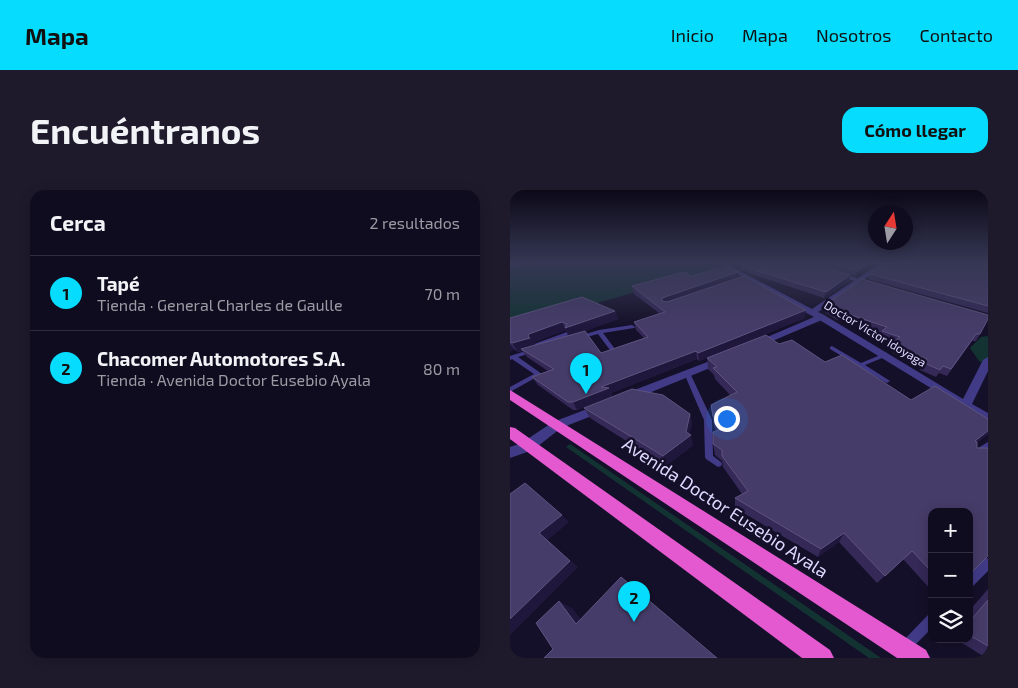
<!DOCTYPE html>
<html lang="es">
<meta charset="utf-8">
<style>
body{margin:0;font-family:"Exo 2",sans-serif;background:#1e1a2c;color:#f1f3f6}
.controls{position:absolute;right:15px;bottom:15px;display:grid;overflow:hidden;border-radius:10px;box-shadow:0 2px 12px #0003}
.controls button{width:45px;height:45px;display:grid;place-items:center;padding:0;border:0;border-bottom:1px solid #302c3d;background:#100c1f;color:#f1f3f6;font:25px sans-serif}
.compass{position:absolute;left:358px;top:15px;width:45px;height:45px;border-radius:50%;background:#100c1f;box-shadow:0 2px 12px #0003;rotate:12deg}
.you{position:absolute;left:216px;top:228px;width:18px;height:18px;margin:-12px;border:4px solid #fff;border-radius:50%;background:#1a73e8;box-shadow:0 0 0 8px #1a73e833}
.badge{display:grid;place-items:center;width:32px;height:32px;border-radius:50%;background:#05dcfe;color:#111;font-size:16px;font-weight:700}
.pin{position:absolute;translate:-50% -41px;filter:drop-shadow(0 1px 2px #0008)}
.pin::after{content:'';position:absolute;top:26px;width:18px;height:15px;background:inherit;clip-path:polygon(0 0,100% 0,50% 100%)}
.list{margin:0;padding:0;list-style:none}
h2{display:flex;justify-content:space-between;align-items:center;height:65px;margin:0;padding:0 20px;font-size:21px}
h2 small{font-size:16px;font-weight:400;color:#9c9ba4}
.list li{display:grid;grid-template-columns:32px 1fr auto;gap:15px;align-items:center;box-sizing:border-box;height:75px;padding:0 20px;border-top:1px solid #302c3d}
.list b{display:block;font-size:19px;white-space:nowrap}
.list p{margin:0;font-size:16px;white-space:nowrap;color:#9c9ba4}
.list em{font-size:16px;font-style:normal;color:#9c9ba4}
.icon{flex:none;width:28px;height:28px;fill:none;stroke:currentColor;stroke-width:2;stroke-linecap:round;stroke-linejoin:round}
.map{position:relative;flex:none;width:478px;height:468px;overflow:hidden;border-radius:15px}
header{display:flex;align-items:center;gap:30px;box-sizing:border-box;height:70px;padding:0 25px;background:#05dcfe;color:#111}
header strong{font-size:24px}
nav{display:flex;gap:28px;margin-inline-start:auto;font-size:18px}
.intro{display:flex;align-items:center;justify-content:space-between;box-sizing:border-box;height:120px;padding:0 30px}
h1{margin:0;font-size:35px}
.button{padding:12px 22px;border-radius:15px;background:#05dcfe;color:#111;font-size:18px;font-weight:700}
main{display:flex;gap:30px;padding:0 30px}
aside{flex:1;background:#100c1f;border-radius:15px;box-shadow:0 2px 12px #0003}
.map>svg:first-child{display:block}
.green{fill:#133333}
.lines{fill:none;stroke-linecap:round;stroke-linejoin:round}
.service{fill:#413b87;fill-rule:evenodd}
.minor{fill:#413b87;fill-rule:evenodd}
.tertiary{fill:#413b87;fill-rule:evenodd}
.trunk{fill:#e459cf;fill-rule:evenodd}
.wall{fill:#342957;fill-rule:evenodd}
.shaded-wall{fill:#20173d}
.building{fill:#463c69;stroke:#5e5480}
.labels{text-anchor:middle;stroke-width:5;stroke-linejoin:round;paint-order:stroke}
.far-street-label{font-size:12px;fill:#ded8ff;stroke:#151029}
.near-street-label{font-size:18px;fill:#ded8ff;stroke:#151029}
</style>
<header>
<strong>Mapa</strong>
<nav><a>Inicio</a><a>Mapa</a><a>Nosotros</a><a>Contacto</a></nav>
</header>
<div class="intro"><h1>Encuéntranos</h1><a class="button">Cómo llegar</a></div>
<main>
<aside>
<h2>Cerca<small>2 resultados</small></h2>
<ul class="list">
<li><span class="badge">1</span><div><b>Tapé</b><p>Tienda · General Charles de Gaulle</p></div><em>70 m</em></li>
<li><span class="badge">2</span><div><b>Chacomer Automotores S.A.</b><p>Tienda · Avenida Doctor Eusebio Ayala</p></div><em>80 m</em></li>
</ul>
</aside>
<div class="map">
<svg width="478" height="468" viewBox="0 0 478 468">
<rect width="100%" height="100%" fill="#151029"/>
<g class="green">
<polygon points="30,72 197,72 209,78 0,138 0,78"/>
<polygon points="478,146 478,175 469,171 460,158 471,147"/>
<polygon points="60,254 371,468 359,468 56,257"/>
</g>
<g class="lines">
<g class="service">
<polygon points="122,135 125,137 124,138 93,143 105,159 102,161 100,160 88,144 69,149 66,147 89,140"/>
<polygon points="57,142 59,143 59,145 18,159 14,159 13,158"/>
<polygon points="322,156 351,173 373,164 377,164 377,166 355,175 380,191 377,193 375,192 320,159 320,157"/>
<polygon points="22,159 24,160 24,162 8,167 32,184 0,202 0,197 24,184 2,169 0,170 0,166"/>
<polygon points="177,181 180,183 202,230 203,266 211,272 212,274 211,276 208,277 196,269 195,267 194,230 174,183"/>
<path d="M 478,252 L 478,259 C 473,262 469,267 463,265 L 462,263 L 463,261 Z"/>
<polygon points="478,368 478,381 463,396 459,397 459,384 474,369"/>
<polygon points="422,423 422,438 399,461 395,463 391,461 389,457 391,453 418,425"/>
</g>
<g class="minor">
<polygon points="12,72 23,72 0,78 0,74"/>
<polygon points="324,80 349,89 350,90 347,92 322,83 321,82"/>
<polygon points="308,125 314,125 453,209 473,170 478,167 478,181 462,214 478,223 478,233 308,129"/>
<polygon points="18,251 23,252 25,256 23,260 0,268 0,257"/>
</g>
<g class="tertiary">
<polygon points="206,72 213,72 302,119 372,72 379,72 308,122 314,125 314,129 246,158 241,155 243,153 304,127"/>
<polygon points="213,166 218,169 217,171 122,210 114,210 112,207 114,204"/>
<polygon points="93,213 99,217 97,220 51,238 23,260 18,261 13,260 11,256 13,252 43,232"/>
</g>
<g class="trunk">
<polygon points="0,200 416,460 420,468 387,468 0,210"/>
<polygon points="0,237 5,238 320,460 324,468 292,468 0,249"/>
</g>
</g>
<g class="wall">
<polygon points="219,72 298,72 339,91 314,108 241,84 230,79 230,76"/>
<polygon points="301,72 375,72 362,76 345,86"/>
<polygon points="478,72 478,123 358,89 360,84"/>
<path d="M 228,82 L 228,88 L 295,128 L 189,171 L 187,169 L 101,203 L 102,206 L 67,220 L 63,220 L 28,195 L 22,187 L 38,181 L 17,167 L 12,161 L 8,162 L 4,159 L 0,161 L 0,128 L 105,121 L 108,129 L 75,141 L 91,163 L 134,148 L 126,140 L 124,132 L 149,123 L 124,104 L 122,96 L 182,86 ZM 56,140 L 58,146 L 25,155 L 24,153 L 24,152 Z"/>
<polygon points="316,116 470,144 466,151 462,151 437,186 429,183 426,187 410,180 412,175 383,163 385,158 383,157 385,153 370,147 372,143 333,129 327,130 315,122"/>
<polygon points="269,154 315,172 467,253 422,322 422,401 393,369 367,393 329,352 308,367 225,318 225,308 232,304 213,277 212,271 205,265 203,254 206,241 204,237 201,215 220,205 205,189 204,185 198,179 197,168"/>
<polygon points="74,218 180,224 182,234 179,244 183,255 156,276 80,228"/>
<polygon points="478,399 478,468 476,468 446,449 459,449 459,421"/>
</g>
<g class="shaded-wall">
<polygon points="362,72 375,72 362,76 345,86 347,81"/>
<polygon points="228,82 228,89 153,115 152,108"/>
<polygon points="340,85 339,91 314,108 316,102"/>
<polygon points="296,120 295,128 189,171 188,163"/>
<polygon points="105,121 108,129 59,147 56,140 24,152 24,153 26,157 11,159 12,161 8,162 2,153 18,146 19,144 52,132 55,138"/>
<polygon points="0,154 4,159 0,161"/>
<polygon points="186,161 187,169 101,203 102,206 67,220 63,212 91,197"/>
<polygon points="180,224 182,234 179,247 181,245 183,255 156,276 153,266"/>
<polygon points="478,241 478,245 456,261 465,251"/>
<polygon points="52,325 59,332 38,350 68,377 0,445 0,429 29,343"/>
<polygon points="334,343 329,352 308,367 311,359"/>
<polygon points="49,411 62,418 79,440 66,434"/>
</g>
<g class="building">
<polygon points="231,72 298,72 340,85 316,102 241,79 230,73 232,72"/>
<polygon points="318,72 362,72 347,81"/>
<polygon points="377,72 478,72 478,116 360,84"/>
<polygon points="216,76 228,82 152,108 152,111 157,112 234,86 296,120 188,163 186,161 91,197 99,198 63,212 58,212 22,187 44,179 11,159 75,141 91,163 138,147 124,132 155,122 122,96 174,82 182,86"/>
<polygon points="352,89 478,125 478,129 470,144 466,144 441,179 433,176 430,180 414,173 417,169 386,157 390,153 386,150 390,147 372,141 377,137 335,123 328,123 316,116 322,110"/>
<polygon points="72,107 105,121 55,138 57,134 52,132 19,144 18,146 20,148 2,153 0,152 0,128"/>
<polygon points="256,145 269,154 282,150 315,172 332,165 401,210 425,196 478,229 478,241 465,251 467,252 467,258 477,258 478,259 478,366 459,385 459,322 422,322 422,382 402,361 375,386 334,343 311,359 225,308 238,301 212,266 212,260 203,254 203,242 211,239 203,226 201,215 227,202 203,178 207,177 197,168"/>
<polygon points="122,199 153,205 180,224 176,242 181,245 153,266 74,218"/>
<polygon points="15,293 52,325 29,343 60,371 0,429 0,304"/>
<polygon points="111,387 207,468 34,468 43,459 26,433 49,411 66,434"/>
<polygon points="478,410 478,456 459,445 459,432"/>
</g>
<linearGradient id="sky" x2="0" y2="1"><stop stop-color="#0c0917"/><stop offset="0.53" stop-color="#353754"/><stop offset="1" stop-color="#353754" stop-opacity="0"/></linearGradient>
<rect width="478" height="137" fill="url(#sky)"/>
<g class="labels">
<g class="far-street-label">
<text transform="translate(365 144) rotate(31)" y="4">Doctor Victor Idoyaga</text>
</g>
<g class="near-street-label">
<text transform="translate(215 318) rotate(33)" y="6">Avenida Doctor Eusebio Ayala</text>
</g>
</g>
</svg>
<div class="controls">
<button>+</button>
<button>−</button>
<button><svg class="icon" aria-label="layers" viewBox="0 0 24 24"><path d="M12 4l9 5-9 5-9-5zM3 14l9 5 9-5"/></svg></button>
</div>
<svg class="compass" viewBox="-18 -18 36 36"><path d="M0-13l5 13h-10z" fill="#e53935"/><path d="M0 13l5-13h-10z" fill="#9c9ba4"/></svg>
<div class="you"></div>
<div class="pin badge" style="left:76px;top:204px">1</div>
<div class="pin badge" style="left:124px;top:432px">2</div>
</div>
</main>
